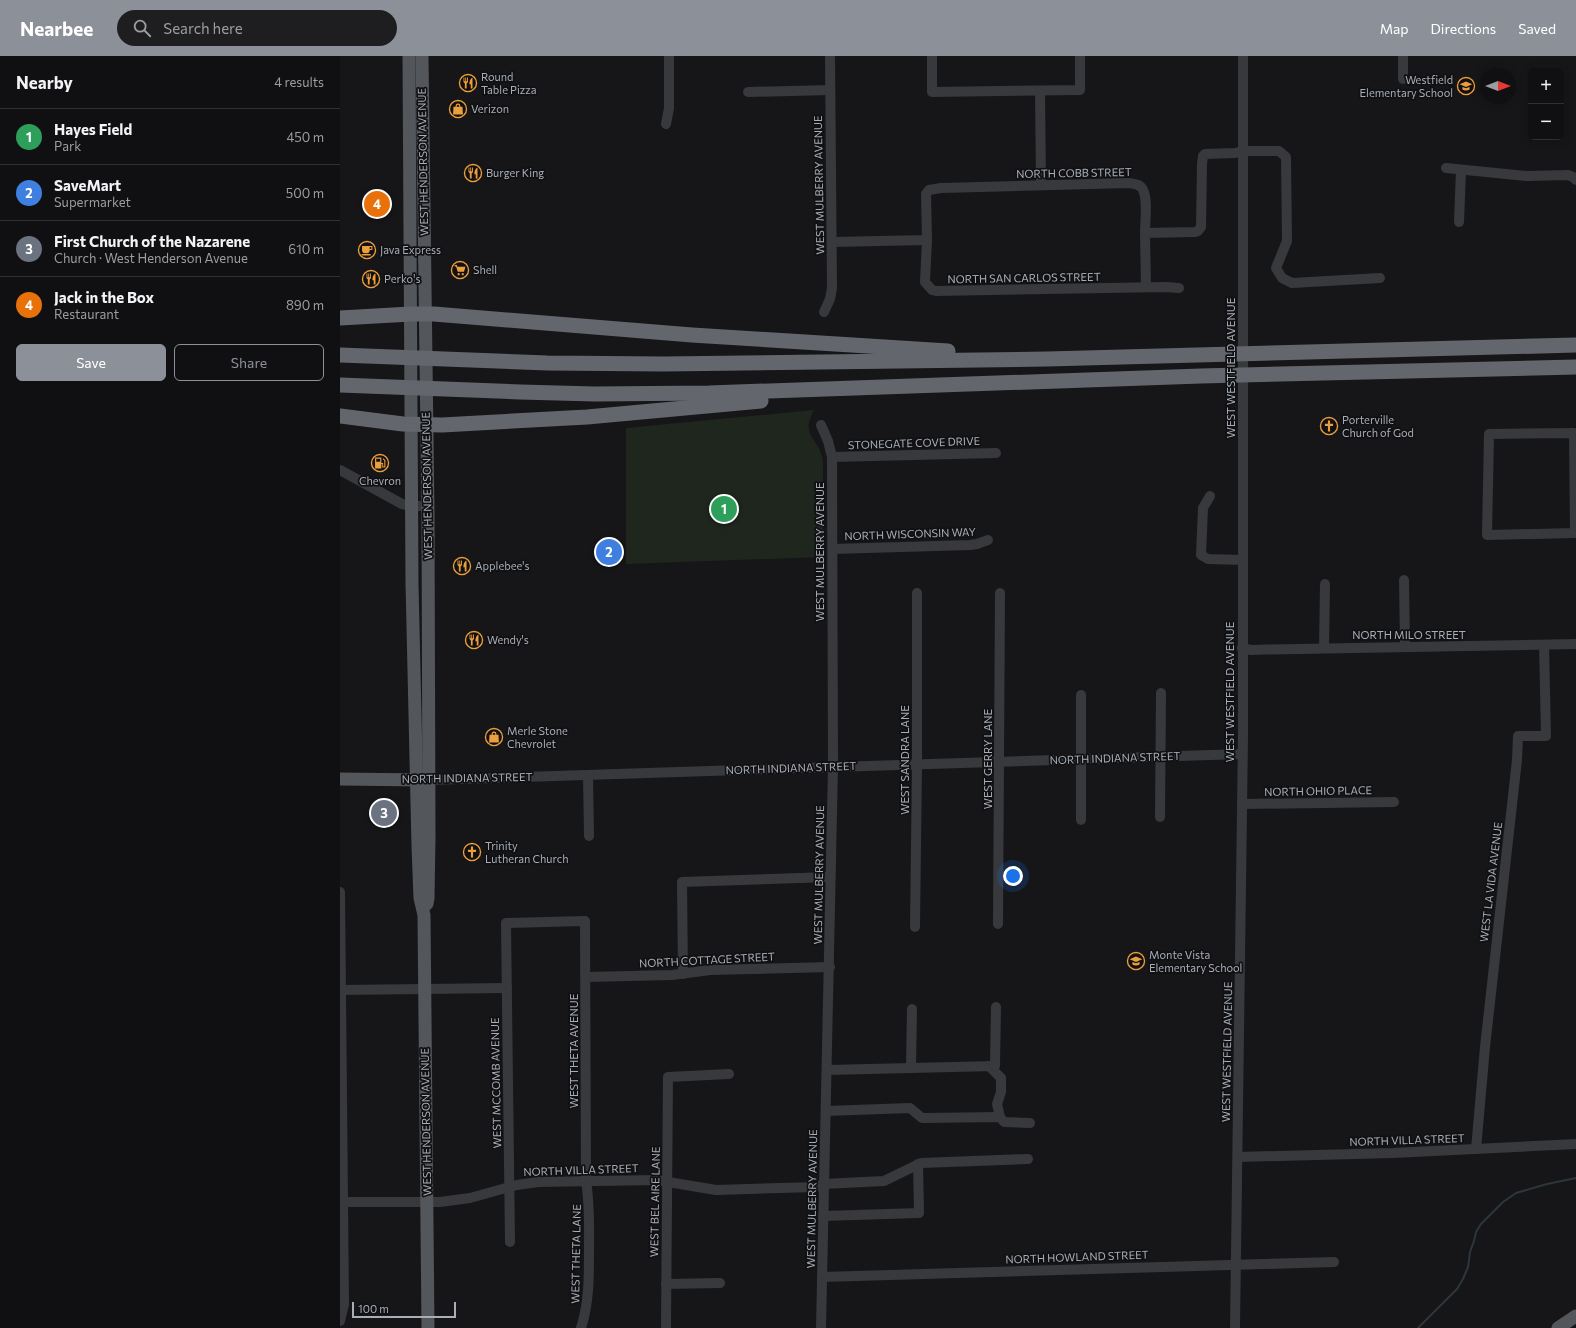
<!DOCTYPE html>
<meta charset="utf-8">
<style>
body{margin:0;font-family:Commissioner,sans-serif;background:#1e1e20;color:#f1f3f6}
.controls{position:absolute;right:12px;top:12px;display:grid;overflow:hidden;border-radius:6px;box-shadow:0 2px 10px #0003}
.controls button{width:36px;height:36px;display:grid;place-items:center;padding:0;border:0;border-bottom:1px solid #303032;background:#101012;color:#f1f3f6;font:20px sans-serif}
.compass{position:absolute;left:1140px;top:12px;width:36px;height:36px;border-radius:50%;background:#101012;box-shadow:0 2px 10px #0003;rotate:90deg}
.scale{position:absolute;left:12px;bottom:10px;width:104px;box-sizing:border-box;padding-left:4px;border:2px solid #a8aeb7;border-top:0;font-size:11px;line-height:14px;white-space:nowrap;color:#a8aeb7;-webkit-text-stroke:3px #111113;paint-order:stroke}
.you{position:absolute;left:673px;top:820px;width:14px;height:14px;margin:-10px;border:3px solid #fff;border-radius:50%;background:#1a73e8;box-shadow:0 0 0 6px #1a73e833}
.badge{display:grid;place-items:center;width:26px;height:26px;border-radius:50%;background:#8c9099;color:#fff;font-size:13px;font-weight:700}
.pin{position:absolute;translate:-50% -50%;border:2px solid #fff;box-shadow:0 1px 4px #0006}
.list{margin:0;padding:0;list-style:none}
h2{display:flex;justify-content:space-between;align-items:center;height:52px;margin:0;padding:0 16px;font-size:17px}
h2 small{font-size:13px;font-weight:400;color:#9c9d9f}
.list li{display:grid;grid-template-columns:26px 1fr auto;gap:12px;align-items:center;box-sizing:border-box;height:56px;padding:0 16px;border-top:1px solid #303032}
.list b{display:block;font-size:15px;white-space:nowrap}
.list p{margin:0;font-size:13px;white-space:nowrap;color:#9c9d9f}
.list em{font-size:13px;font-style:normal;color:#9c9d9f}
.actions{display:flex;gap:8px;padding:12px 16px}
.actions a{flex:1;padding:9px 0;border:1px solid #8c9099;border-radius:6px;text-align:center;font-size:14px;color:#8c9099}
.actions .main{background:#8c9099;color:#fff}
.icon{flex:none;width:22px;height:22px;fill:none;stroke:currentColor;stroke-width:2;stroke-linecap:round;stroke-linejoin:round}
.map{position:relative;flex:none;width:1236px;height:1272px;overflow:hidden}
header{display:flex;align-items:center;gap:24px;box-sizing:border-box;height:56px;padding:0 20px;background:#8c9099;color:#fff}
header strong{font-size:19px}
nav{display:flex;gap:22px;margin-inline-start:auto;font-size:14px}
.search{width:280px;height:36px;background:#1e1e20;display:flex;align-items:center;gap:10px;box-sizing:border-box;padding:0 14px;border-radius:22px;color:#9c9d9f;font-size:15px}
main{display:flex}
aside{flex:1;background:#101012}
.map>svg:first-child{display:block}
.green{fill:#1e261e}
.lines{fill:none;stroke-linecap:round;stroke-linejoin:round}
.stream{stroke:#2c363b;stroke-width:2}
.minor{stroke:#37393d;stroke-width:10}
.major{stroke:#53565b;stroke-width:13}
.highway{stroke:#63676d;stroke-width:15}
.labels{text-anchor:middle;stroke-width:3.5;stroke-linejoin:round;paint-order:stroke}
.poi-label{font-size:11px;fill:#a8aeb7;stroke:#111113;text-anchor:start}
.street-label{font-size:11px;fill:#a8aeb7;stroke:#111113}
</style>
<header>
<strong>Nearbee</strong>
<div class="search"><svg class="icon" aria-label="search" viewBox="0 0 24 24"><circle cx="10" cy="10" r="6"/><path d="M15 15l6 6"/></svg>Search here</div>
<nav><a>Map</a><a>Directions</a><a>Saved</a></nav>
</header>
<main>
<aside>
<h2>Nearby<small>4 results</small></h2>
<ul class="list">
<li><span class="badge" style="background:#2e9e5b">1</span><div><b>Hayes Field</b><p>Park</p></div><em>450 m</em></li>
<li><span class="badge" style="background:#3f7fe0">2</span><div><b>SaveMart</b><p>Supermarket</p></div><em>500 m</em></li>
<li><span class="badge" style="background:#6b7280">3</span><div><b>First Church of the Nazarene</b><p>Church · West Henderson Avenue</p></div><em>610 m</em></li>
<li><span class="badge" style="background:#e8710a">4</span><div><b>Jack in the Box</b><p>Restaurant</p></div><em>890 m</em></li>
</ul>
<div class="actions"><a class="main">Save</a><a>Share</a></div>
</aside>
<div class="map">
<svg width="1236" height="1272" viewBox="0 0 1236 1272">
<rect width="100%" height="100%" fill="#161618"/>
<path class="green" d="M 474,354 C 459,381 480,381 483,405 L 483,501 L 286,508 L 286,372 Z"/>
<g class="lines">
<polyline class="stream" points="1078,1272 1117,1233 1123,1223 1128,1211 1130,1196 1134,1185 1136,1176 1141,1168 1163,1146 1176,1137 1207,1128 1236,1122"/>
<g class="minor">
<polyline points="592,0 592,36 740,34 740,0"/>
<polyline points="1063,23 1063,0"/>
<polyline points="700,35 701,129"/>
<polyline points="408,36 490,34"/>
<polyline points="326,68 329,52 329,0"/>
<polyline points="1106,112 1187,120 1228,119 1233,121 1236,124"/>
<polyline points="1119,166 1121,114"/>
<polyline points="805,177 806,231"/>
<polyline points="587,184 585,226 592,234 596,235 826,231 839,232"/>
<path d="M 492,186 L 587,184 L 586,138 L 589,134 L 601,132 L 789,127 C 794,128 801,128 803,134 C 808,143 805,166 805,177 L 855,176 L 858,175 L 861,171 L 862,108 L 863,100 L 865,98 L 895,97 L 903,95 L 939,95 L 946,101 L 947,185 L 936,212 L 942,222 L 952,227 L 1040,222"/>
<polyline points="484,256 490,243 492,232 490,0"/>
<polygon points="1234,377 1235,477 1147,479 1149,378"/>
<polyline points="492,401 656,397"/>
<polyline points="0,414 62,448 72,450 88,450"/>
<polyline points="870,440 863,452 861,499 868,503 903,504"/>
<polyline points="493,493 630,489 637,488 648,484"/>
<polyline points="1064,524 1065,590"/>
<path d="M 902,592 L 911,594 C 1019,591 1127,590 1236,588"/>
<polyline points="984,592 985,528"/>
<polyline points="248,719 249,780"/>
<polyline points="89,724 902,698"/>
<polyline points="902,748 1054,746"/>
<polyline points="820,761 821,637"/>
<polyline points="741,764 741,639"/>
<polyline points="0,836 4,1248 0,1265"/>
<polyline points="658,868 660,537"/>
<polyline points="575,871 577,708 577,537"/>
<polyline points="343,918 342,826 490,821"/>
<polyline points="246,921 332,919 370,914 490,911"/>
<polyline points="1,934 167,932"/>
<polyline points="649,1010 661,1022 661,1036 657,1048 660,1061"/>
<polyline points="571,1012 572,953"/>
<polyline points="487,1014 655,1010 656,951"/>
<polyline points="486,1055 570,1052 582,1062 660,1061 664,1066 690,1067"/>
<polyline points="1136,1093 1145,991 1177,704 1178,680 1206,680 1204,589"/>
<polyline points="898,1101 1053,1097 1236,1088"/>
<polyline points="0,1146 100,1146 130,1142 177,1129 198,1126 316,1124 376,1134 476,1131 483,1128 544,1125 581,1107 688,1103"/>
<polyline points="483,1160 579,1157 578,1108"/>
<path d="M 170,1186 L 166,867 L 245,865 L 246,1125 C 250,1149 249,1172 249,1196 C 249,1222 249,1247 241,1272"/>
<polyline points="482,1221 994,1206"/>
<polyline points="326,1228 380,1227"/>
<polyline points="326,1271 328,1021 389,1018"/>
<polyline points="481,1272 493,710 492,401 488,385 481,369"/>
<polyline points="895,1272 903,680 903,0"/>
</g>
<g class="major">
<polyline points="69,0 72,527 78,790 80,842 84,859 88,1272"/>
<polyline points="82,0 88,459 89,781 88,842 87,848"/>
<polyline points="0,723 85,724"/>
<polyline points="1218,1272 1236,1260"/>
</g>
<g class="highway">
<polyline points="0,262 71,258 94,258 352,279 608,295"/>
<polyline points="0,299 207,307 324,308 707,303 1236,289"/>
<polyline points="0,329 180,336 255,338 369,337 861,320 1236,311"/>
<polyline points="0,360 63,368 102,369 247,361 421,345"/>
</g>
</g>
<defs>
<g id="restaurant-ring" transform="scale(0.9)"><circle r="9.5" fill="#111113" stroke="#eb9e3b" stroke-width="1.5"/><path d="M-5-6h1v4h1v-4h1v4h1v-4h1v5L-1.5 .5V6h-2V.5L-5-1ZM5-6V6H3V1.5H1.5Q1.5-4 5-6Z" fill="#eb9e3b"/></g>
<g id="school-ring" transform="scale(0.9)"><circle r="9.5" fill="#111113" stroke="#eb9e3b" stroke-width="1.5"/><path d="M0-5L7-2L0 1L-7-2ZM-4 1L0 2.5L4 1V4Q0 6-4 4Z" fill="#eb9e3b"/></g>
<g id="shop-ring" transform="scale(0.9)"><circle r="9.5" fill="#111113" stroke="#eb9e3b" stroke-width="1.5"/><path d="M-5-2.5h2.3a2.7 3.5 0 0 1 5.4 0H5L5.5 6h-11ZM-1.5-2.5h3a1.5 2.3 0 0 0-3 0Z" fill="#eb9e3b"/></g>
<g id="cafe-ring" transform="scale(0.9)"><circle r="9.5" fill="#111113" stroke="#eb9e3b" stroke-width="1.5"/><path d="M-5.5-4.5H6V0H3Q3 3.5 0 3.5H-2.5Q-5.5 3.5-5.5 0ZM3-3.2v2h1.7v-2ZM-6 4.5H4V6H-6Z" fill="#eb9e3b"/></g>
<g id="supermarket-ring" transform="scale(0.9)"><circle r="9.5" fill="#111113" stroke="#eb9e3b" stroke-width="1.5"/><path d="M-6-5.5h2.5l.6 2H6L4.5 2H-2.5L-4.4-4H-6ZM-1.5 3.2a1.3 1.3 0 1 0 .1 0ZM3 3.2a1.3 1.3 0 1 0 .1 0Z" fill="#eb9e3b"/></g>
<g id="church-ring" transform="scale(0.9)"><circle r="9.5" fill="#111113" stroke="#eb9e3b" stroke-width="1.5"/><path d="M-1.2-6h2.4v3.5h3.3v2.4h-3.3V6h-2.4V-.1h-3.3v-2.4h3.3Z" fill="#eb9e3b"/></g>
<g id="fuel-ring" transform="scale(0.9)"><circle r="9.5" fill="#111113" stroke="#eb9e3b" stroke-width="1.5"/><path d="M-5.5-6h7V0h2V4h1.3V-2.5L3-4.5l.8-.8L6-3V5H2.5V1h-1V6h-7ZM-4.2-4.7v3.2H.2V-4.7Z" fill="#eb9e3b"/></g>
</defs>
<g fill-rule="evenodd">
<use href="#restaurant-ring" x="128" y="27"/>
<use href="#school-ring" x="1126" y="30"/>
<use href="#shop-ring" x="118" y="53"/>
<use href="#restaurant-ring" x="133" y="117"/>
<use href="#cafe-ring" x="27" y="194"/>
<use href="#supermarket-ring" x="120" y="214"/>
<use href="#restaurant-ring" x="31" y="223"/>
<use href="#church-ring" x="989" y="370"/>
<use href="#fuel-ring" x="40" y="407"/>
<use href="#restaurant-ring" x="122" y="510"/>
<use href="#restaurant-ring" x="134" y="584"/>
<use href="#shop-ring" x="154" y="681"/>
<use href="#church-ring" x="132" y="796"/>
<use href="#school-ring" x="796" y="905"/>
</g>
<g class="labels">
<g class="poi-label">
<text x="141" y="25">Round<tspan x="141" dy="13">Table Pizza</tspan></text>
<text x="1113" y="28" text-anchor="end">Westfield<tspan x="1113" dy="13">Elementary School</tspan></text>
<text x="131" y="57">Verizon</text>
<text x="146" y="121">Burger King</text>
<text x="40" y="198">Java Express</text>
<text x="133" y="218">Shell</text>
<text x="44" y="227">Perko's</text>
<text x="1002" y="368">Porterville<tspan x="1002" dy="13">Church of God</tspan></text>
<text x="40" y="429" text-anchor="middle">Chevron</text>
<text x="135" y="514">Applebee's</text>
<text x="147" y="588">Wendy's</text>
<text x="167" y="679">Merle Stone<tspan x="167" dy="13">Chevrolet</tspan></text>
<text x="145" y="794">Trinity<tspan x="145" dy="13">Lutheran Church</tspan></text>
<text x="809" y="903">Monte Vista<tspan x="809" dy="13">Elementary School</tspan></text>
</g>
<g class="street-label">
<text transform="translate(83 106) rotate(-91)" y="4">WEST HENDERSON AVENUE</text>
<text transform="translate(734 117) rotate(-1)" y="4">NORTH COBB STREET</text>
<text transform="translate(479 129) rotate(-91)" y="4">WEST MULBERRY AVENUE</text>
<text transform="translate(684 222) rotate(-1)" y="4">NORTH SAN CARLOS STREET</text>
<text transform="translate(891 312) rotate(-90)" y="4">WEST WESTFIELD AVENUE</text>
<text transform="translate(574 387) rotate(-2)" y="4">STONEGATE COVE DRIVE</text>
<text transform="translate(87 430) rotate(-91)" y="4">WEST HENDERSON AVENUE</text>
<text transform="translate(570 478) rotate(-2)" y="4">NORTH WISCONSIN WAY</text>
<text transform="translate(480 496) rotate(-90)" y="4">WEST MULBERRY AVENUE</text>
<text x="1069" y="583">NORTH MILO STREET</text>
<text transform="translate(890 636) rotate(-90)" y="4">WEST WESTFIELD AVENUE</text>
<text transform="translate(775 702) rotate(-2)" y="4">NORTH INDIANA STREET</text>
<text transform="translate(648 703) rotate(-90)" y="4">WEST GERRY LANE</text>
<text transform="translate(565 704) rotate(-90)" y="4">WEST SANDRA LANE</text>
<text transform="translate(451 712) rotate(-2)" y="4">NORTH INDIANA STREET</text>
<text transform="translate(127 722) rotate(-1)" y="4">NORTH INDIANA STREET</text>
<text transform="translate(978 735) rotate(-1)" y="4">NORTH OHIO PLACE</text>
<text transform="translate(479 819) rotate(-89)" y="4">WEST MULBERRY AVENUE</text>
<text transform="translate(1151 826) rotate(-83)" y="4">WEST LA VIDA AVENUE</text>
<text transform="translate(367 904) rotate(-3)" y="4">NORTH COTTAGE STREET</text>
<text transform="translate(234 995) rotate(-90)" y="4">WEST THETA AVENUE</text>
<text transform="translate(887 996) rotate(-89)" y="4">WEST WESTFIELD AVENUE</text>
<text transform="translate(156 1027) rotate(-91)" y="4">WEST MCCOMB AVENUE</text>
<text transform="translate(86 1066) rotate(-91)" y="4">WEST HENDERSON AVENUE</text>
<text transform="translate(1067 1084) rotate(-2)" y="4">NORTH VILLA STREET</text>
<text transform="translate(241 1114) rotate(-2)" y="4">NORTH VILLA STREET</text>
<text transform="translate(472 1143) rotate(-89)" y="4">WEST MULBERRY AVENUE</text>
<text transform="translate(315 1146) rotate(-89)" y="4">WEST BEL AIRE LANE</text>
<text transform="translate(236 1198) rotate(-89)" y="4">WEST THETA LANE</text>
<text transform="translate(737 1201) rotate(-2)" y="4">NORTH HOWLAND STREET</text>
</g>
</g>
</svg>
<div class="controls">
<button>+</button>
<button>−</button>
</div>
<svg class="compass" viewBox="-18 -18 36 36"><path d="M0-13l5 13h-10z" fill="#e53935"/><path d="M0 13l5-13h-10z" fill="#9c9d9f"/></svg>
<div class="scale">100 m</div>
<div class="you"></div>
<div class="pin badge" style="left:384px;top:453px;background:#2e9e5b">1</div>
<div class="pin badge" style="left:269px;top:496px;background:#3f7fe0">2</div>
<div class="pin badge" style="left:44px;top:757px;background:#6b7280">3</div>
<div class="pin badge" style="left:37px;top:148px;background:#e8710a">4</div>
</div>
</main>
